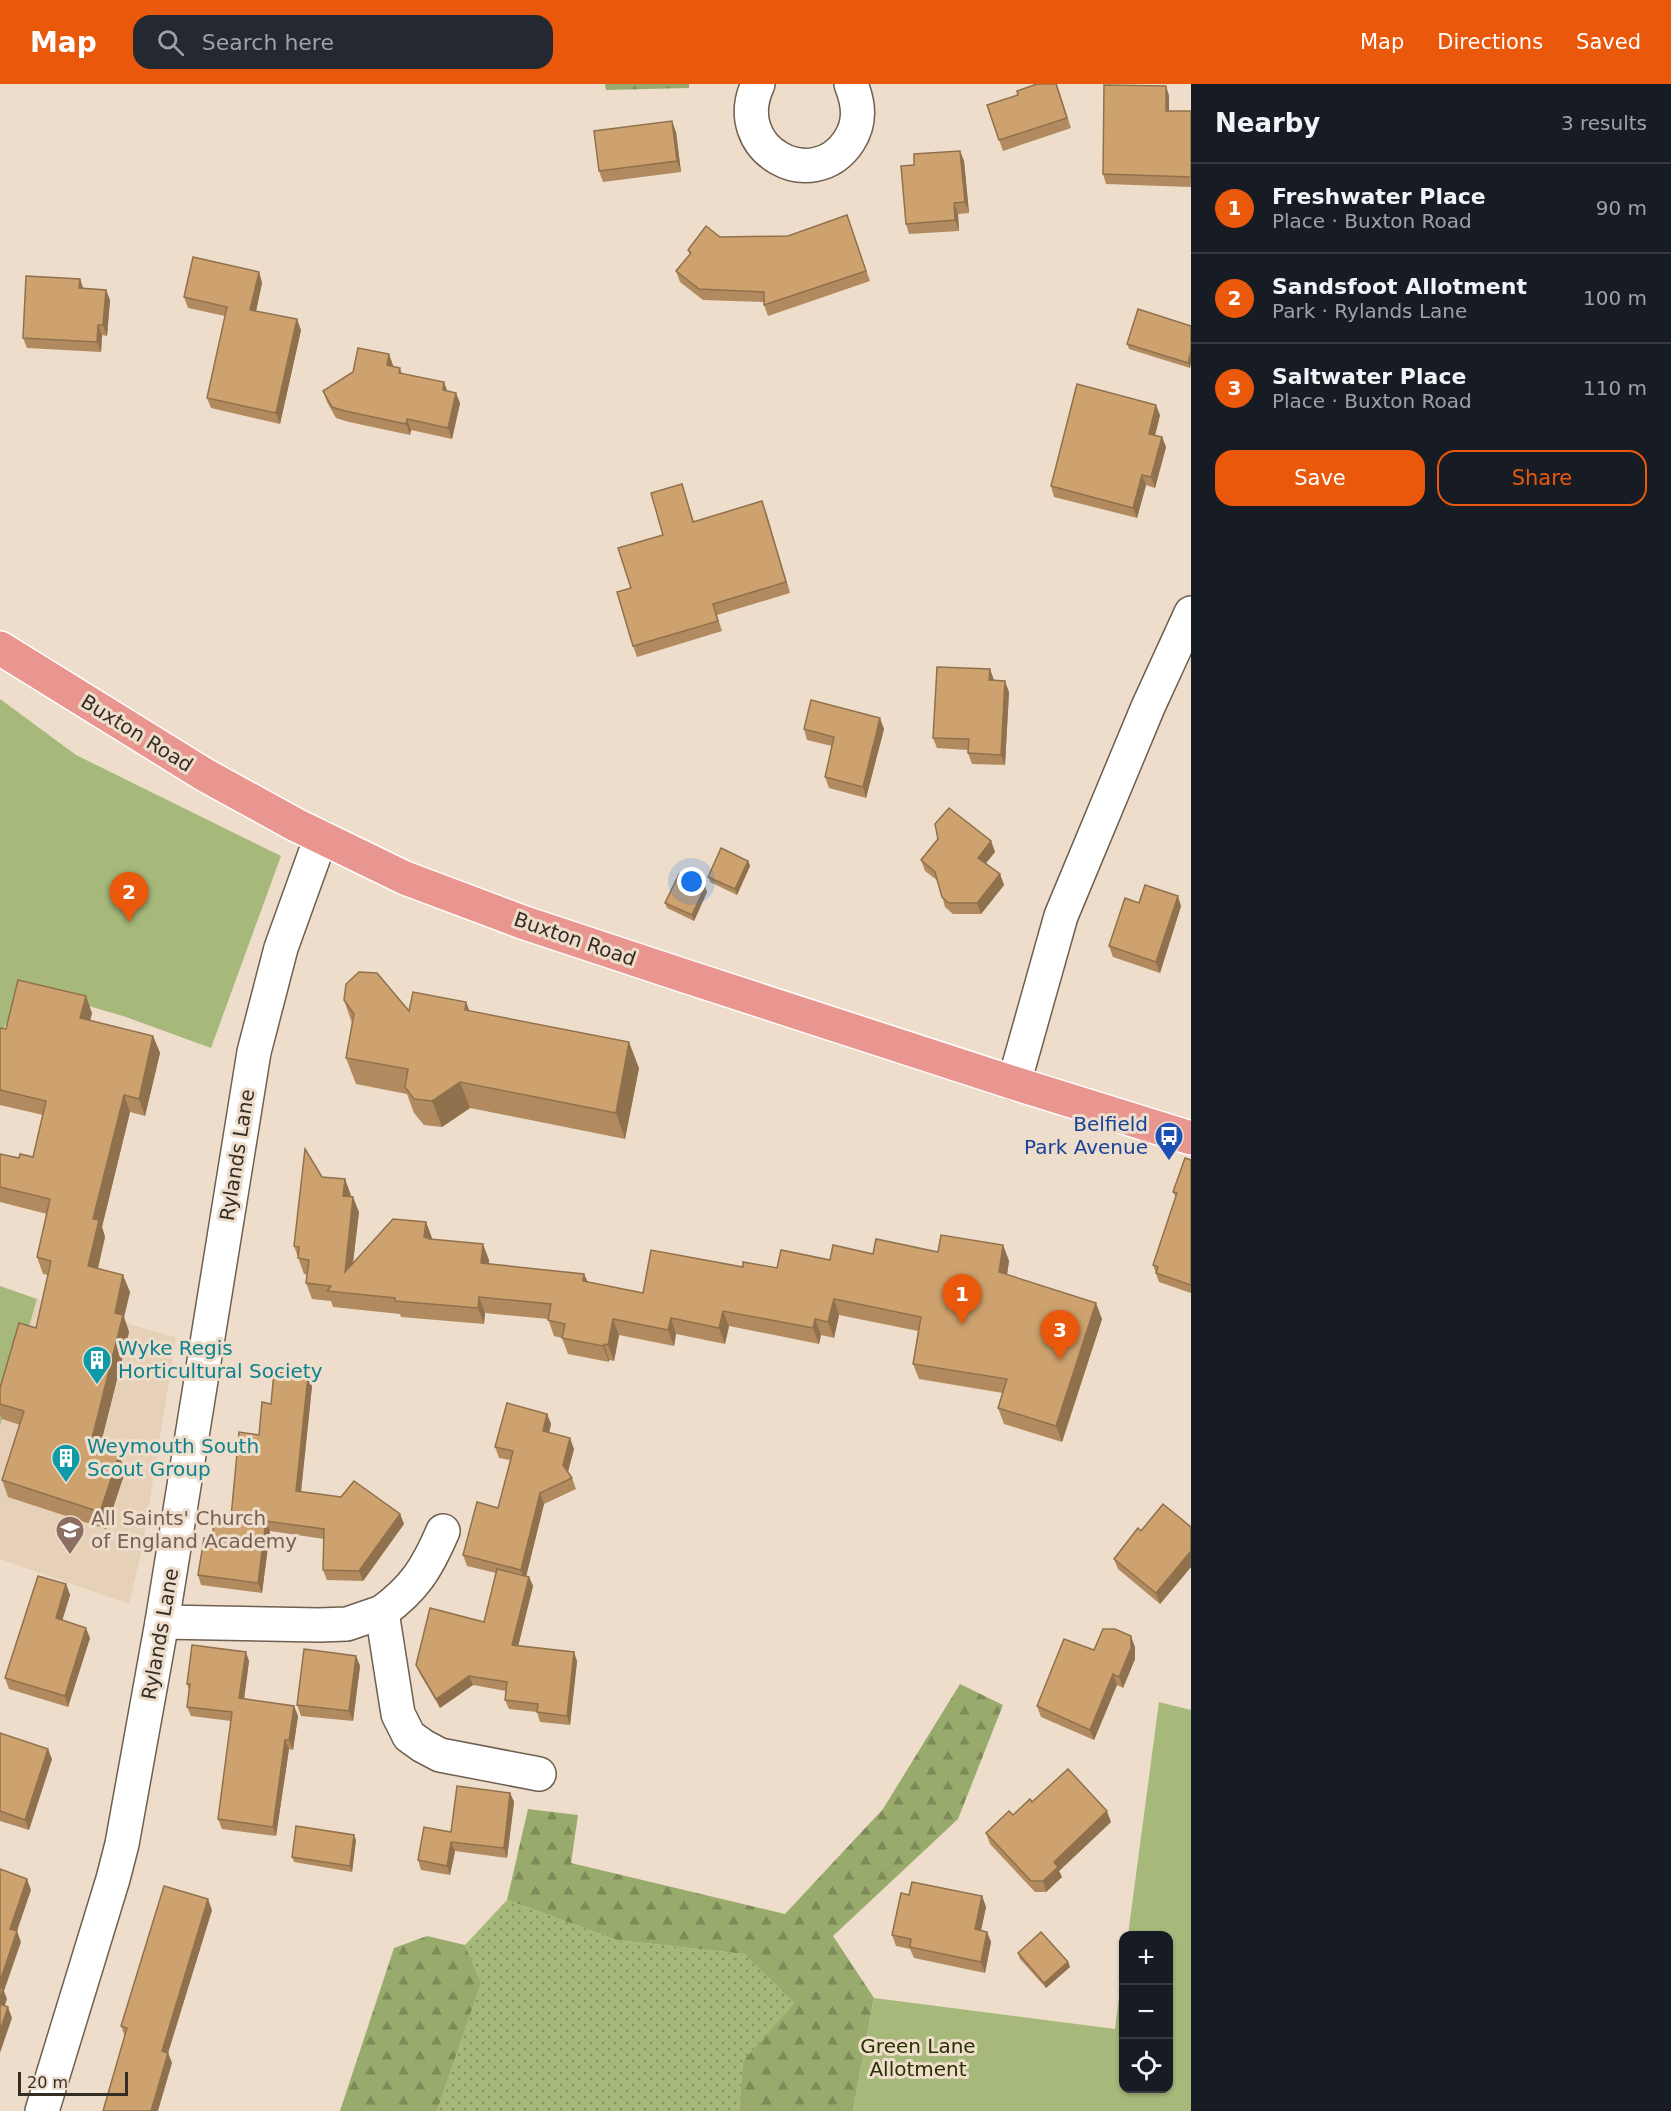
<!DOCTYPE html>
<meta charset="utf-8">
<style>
body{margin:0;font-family:"DejaVu Sans",sans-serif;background:#242831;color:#f1f3f6}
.controls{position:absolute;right:18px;bottom:18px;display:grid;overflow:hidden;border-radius:12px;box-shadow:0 2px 4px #0004}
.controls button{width:54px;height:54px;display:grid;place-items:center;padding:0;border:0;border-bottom:2px solid #363941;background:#171b24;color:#f1f3f6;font:30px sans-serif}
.scale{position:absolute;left:18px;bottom:15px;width:110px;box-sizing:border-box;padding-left:6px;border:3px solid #332d26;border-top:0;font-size:16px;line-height:21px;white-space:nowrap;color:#332d26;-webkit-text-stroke:4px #eeddca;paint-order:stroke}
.you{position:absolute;left:692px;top:798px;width:21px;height:21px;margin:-15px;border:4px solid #fff;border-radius:50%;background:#1a73e8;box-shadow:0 0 0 9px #1a73e833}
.badge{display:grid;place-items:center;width:39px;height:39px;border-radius:50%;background:#ea580c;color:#fff;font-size:20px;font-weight:700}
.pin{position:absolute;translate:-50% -50px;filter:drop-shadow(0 2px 3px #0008)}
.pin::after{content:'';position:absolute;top:32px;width:21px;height:18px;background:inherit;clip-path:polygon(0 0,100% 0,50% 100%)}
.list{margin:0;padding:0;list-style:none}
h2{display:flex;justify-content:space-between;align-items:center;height:78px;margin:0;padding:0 24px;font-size:26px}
h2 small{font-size:20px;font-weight:400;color:#9ea1a6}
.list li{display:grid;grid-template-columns:39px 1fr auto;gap:18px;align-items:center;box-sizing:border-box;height:90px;padding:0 24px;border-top:2px solid #363941}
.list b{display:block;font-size:22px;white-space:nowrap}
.list p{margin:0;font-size:20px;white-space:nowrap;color:#9ea1a6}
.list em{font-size:20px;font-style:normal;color:#9ea1a6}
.actions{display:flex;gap:12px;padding:18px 24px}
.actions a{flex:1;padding:14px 0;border:2px solid #ea580c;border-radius:18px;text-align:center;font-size:21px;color:#ea580c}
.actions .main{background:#ea580c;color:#fff}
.icon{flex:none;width:33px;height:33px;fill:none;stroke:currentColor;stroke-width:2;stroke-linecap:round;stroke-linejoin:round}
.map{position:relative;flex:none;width:1191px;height:2027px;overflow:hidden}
header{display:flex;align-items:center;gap:36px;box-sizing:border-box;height:84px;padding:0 30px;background:#ea580c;color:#fff}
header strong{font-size:28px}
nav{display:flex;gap:33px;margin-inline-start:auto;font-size:21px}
.search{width:420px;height:54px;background:#242831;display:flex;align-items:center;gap:15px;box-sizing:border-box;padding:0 21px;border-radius:18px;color:#9ea1a6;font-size:22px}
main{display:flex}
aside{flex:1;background:#171b24}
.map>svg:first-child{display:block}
.built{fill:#e6d1b8}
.grass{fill:url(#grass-dots)}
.forest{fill:url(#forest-firs)}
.garden{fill:#a6b87a}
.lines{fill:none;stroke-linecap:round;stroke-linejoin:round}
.street-casing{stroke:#6e5f4f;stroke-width:36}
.highway-casing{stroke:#fff;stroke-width:36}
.street{stroke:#fff;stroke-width:33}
.highway{stroke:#e99690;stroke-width:33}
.wall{fill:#b18b5f}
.shaded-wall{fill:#90714d}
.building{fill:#cea26e;stroke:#90714d;stroke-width:1.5}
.labels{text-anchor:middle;stroke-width:6;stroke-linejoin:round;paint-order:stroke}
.street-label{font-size:20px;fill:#332d26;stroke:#eeddca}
.transit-label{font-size:20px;fill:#164399;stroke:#eeddca;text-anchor:end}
.culture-label{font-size:20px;fill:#0d838f;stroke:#eeddca;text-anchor:start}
.education-label{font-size:20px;fill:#785e54;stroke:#eeddca;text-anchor:start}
.park-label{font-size:20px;fill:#273201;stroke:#eeddca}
</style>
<header>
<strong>Map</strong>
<div class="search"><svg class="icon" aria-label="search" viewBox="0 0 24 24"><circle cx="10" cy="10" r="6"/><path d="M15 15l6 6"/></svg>Search here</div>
<nav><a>Map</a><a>Directions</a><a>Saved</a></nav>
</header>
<main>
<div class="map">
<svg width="1191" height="2027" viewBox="0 0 1191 2027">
<defs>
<pattern id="grass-dots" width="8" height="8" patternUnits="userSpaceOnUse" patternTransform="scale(1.5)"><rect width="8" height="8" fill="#a6b87a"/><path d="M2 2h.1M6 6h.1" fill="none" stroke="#889664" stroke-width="1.8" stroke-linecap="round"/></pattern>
<pattern id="forest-firs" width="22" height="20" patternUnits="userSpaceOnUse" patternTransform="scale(1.5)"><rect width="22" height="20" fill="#98aa6c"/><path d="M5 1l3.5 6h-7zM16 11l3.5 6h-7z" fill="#7d8b59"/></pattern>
</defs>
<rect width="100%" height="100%" fill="#eeddca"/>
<polygon class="built" points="37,1215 176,1253 142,1466 129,1520 0,1475 0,1342"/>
<polygon class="grass" points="507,1816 617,1856 744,1870 796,1919 743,1977 739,2027 437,2027 481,1899 465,1861"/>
<g class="forest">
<polygon points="605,0 689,0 689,4 606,6"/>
<polygon points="960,1600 1003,1621 958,1735 833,1852 874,1914 853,2027 739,2027 743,1977 795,1919 744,1870 617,1856 507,1816 528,1725 578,1731 571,1779 785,1830 883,1725"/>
<polygon points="427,1852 465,1861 481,1899 437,2027 340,2027 394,1864"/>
</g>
<g class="garden">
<polygon points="0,615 76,671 281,772 211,964 126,933 25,903 0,952"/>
<polygon points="0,1202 37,1215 0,1342"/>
<polygon points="1159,1618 1191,1626 1191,2027 853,2027 874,1914 1115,1945 1123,1883 1124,2004 1168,2004 1168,1852 1128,1851"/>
</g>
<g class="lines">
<g class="street-casing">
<g id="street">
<path d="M 758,0 C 727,66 813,112 849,57 C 861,38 859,20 851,0"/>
<polyline points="1014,999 1061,832 1148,623 1191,529"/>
<path d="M 443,1447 C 427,1484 415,1504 382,1528 L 398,1630 L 409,1652 L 423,1662 L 440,1671 L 539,1690"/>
<polyline points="162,1538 319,1541 347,1540 382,1528"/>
<polyline points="42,2027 113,1795 122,1760 162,1538 254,968 281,864 321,753"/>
</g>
</g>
<g class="highway-casing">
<polyline id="highway" points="0,564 205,691 296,741 405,794 522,838 685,892 1014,999 1191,1054"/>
</g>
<use href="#street" class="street"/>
<use href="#highway" class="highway"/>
</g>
<g class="wall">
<polygon points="1057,0 1071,44 1003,67 987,21"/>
<polygon points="1166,2 1169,12 1169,27 1191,27 1191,103 1106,100 1103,90"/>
<polygon points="676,48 681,88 603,98 599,87"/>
<polygon points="960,67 964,77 969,129 958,130 959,147 909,150 906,140 914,81"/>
<polygon points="847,131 870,197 768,232 764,221 764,218 703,216 680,198 676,187 690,171 688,166 720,153 788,152"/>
<polygon points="259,188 262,199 256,227 301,246 280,340 211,324 207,314 225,232 188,224 184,213"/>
<polygon points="106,206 110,216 107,252 102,251 101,268 27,264 23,254"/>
<polygon points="1191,242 1190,284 1129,265 1127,260"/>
<polygon points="393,281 393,282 400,284 402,289 447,307 460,319 452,355 411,346 410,351 349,338 336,334 327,318 323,307"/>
<polygon points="1160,331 1155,351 1162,353 1166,363 1155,404 1146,401 1137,434 1054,413 1051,402"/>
<polygon points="682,400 694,438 762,417 790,509 717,531 722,547 637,573 633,562 631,504 663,451"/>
<polygon points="994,597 1009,608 1005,681 972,680 968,669 968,666 937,664 933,654"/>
<polygon points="804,645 884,645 866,714 829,704 825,693 832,662 807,656"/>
<polygon points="991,757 995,768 986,779 1000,790 1004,801 981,830 953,830 945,823 938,797 925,787 921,776"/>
<polygon points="748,777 750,782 737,811 710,798 708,793"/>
<polygon points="705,803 707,808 694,837 667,824 665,819"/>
<polygon points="1139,819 1181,822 1160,889 1113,873 1109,862"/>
<polygon points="344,916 409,927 466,918 469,927 639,984 625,1055 470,1024 442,1043 424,1041 414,1029 407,1010 356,1000 346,974 352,939"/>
<polygon points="92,929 90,936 153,952 160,969 145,1032 130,1028 102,1143 105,1153 98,1185 130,1208 124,1233 129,1248 99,1365 119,1371 125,1388 106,1445 8,1413 2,1396 20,1341 2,1335 0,1330 0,1304 36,1244 48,1191 43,1190 37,1173 47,1130 0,1118 0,1070 19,1074 33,1073 43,1031 0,1021 0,944 6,945"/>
<polygon points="1191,1076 1191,1209 1159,1198 1153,1181 1176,1114 1173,1108"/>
<polygon points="322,1093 345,1095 350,1112 359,1128 353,1178 426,1138 432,1155 489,1176 489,1180 584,1190 588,1198 643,1209 743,1183 777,1184 873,1170 938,1168 1003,1161 1009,1177 1007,1191 1102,1235 1062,1358 1004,1340 998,1324 1003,1309 919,1295 913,1280 918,1247 839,1231 834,1254 821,1251 819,1260 729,1242 725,1260 676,1250 674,1262 619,1251 614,1277 609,1276 609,1278 568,1270 562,1254 554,1252 548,1235 485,1229 484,1240 401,1233 400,1230 333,1223 331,1217 312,1215 306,1199 307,1191 304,1190 294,1162"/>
<polygon points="308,1292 312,1302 301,1408 400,1430 404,1440 363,1497 327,1496 323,1486 324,1455 270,1447 262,1509 201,1501 198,1491 212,1455 231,1433 259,1351 271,1320"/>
<polygon points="547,1330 551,1340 549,1349 574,1365 568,1388 572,1394 576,1405 544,1420 526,1492 529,1493 533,1502 518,1562 577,1577 570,1641 540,1638 537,1628 509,1625 505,1616 506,1607 473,1601 440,1624 420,1590 416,1581 484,1538 496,1489 467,1482 463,1471 498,1424 510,1376 499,1374 495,1363"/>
<polygon points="1191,1443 1191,1483 1160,1520 1118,1485 1114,1475 1141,1447"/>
<polygon points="66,1500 70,1511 62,1536 90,1554 68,1623 9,1605 5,1594"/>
<polygon points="1135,1563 1135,1575 1123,1604 1117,1601 1094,1656 1041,1633 1037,1622 1094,1566"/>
<polygon points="356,1572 360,1582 353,1637 301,1632 297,1621"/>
<polygon points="249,1577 244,1615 294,1622 298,1632 293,1666 289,1665 276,1752 222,1745 218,1735 231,1637 191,1632 187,1623 189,1606 187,1600"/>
<polygon points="0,1649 52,1675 29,1746 0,1737"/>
<polygon points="510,1709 514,1718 507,1774 455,1767 450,1791 421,1786 418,1776 451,1748"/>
<polygon points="1032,1718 1111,1738 1059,1787 1062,1793 1046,1808 1035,1808 990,1760 986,1749"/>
<polygon points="356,1756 352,1788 294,1778 292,1773"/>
<polygon points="909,1811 982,1812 986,1823 981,1846 987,1848 991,1858 985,1889 914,1874 910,1865 896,1862 892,1851"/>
<polygon points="212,1826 168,1969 172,1979 125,1953 121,1942"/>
<polygon points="1018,1869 1068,1878 1070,1883 1046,1904 1020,1875"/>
</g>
<g class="shaded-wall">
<polygon points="1166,2 1169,12 1169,36 1166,27"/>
<polygon points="672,37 676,48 681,88 677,77"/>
<polygon points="960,67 964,77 969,129 965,118"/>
<polygon points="954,119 958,130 959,147 955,136"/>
<polygon points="259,188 262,199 254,236 250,226"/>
<polygon points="80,195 84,206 79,204"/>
<polygon points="106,206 110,216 107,252 103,241"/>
<polygon points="297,235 301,246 280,340 276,329"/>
<polygon points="98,241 102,251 101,268 97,258"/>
<polygon points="1191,268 1191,280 1190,284 1188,279"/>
<polygon points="389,270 393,281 391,292 387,281"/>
<polygon points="444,298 448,309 443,306"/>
<polygon points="456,309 460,319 452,355 448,344"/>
<polygon points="1156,321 1160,331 1153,360 1149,350"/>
<polygon points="407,335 411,346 410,351 406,340"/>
<polygon points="1162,353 1166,363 1155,404 1151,393"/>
<polygon points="1142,391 1146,401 1137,434 1133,424"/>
<polygon points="762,417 766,428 790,509 786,498"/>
<polygon points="990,585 994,596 989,596"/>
<polygon points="1005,597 1009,608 1005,681 1001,671"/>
<polygon points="880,634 884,645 866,714 863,703"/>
<polygon points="991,757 995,768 982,784 978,774"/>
<polygon points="748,777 750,782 737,811 735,805"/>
<polygon points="1000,790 1004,801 981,830 977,819"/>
<polygon points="705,803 707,808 694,837 692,831"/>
<polygon points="1178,812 1181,822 1160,889 1156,878"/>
<polygon points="86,912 92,929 87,951 80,934"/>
<polygon points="466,918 476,944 465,926"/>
<polygon points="153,952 160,969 145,1032 139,1015"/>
<polygon points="629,958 639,984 625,1055 616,1029"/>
<polygon points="460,998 470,1024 442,1043 432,1017"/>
<polygon points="124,1011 130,1028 102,1143 105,1153 94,1199 88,1182 93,1135"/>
<polygon points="345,1095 351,1111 348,1127 343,1112"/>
<polygon points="353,1113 359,1128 350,1204 345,1188"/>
<polygon points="426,1138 432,1154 430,1168 424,1153"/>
<polygon points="483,1160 489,1176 487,1195 481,1179"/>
<polygon points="1003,1161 1009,1177 1005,1204 999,1188"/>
<polygon points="584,1190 590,1205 583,1197"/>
<polygon points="123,1191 130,1208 124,1233 129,1248 96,1379 90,1362 115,1229"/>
<polygon points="479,1213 485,1229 484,1240 478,1224"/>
<polygon points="834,1215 839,1231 834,1254 828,1238"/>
<polygon points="1096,1219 1102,1235 1062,1358 1056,1342"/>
<polygon points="723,1227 729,1242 725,1260 719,1244"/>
<polygon points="671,1234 676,1250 674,1262 668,1246"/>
<polygon points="613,1235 619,1251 614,1277 608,1261"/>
<polygon points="815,1235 821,1251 819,1260 813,1244"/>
<polygon points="604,1260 609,1276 609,1278 603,1262"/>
<polygon points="308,1292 312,1302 300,1417 296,1407"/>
<polygon points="547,1330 551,1340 547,1358 543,1347"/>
<polygon points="570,1354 574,1365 567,1391 563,1381"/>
<polygon points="119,1371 125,1388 106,1445 100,1428"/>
<polygon points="540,1409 544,1420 525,1497 521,1486"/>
<polygon points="400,1430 404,1440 363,1497 359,1487"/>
<polygon points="266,1437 270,1447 262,1509 258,1499"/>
<polygon points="1191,1467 1191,1483 1160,1520 1156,1509"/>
<polygon points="529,1493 533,1502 516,1571 512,1561"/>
<polygon points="66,1500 70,1511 60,1544 56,1534"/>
<polygon points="86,1544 90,1554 68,1623 65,1612"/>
<polygon points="1131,1552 1135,1563 1135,1575 1123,1604 1119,1593"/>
<polygon points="246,1568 249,1577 243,1623 239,1614"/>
<polygon points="574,1568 577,1577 570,1641 567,1632"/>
<polygon points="356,1572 360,1582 353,1637 349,1627"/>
<polygon points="1113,1590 1117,1601 1094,1656 1090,1646"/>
<polygon points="469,1592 473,1601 440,1624 436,1615"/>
<polygon points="294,1622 298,1632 293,1666 289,1656"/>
<polygon points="285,1656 289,1665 276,1752 273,1743"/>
<polygon points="48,1665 52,1675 29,1746 25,1736"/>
<polygon points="510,1709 514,1718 507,1774 504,1764"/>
<polygon points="1107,1727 1111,1738 1059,1787 1062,1793 1046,1808 1043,1797 1054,1778"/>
<polygon points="354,1751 356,1756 352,1788 350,1782"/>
<polygon points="451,1758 455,1767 450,1791 447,1782"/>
<polygon points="27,1795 31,1806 14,1856 10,1845"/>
<polygon points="982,1812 986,1823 979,1856 975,1845"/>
<polygon points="208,1815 212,1826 168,1969 172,1979 158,2027 151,2027 162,1967"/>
<polygon points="17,1847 21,1858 4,1907 7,1915 2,1930 0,1925 0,1897"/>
<polygon points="987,1848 991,1858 985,1889 981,1878"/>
<polygon points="1068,1878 1070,1883 1046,1904 1044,1899"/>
<polygon points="8,1923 12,1934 0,1969 0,1947"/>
</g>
<g class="building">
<polygon points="1037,0 1056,0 1067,34 999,56 987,21 1018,11 1017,7"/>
<polygon points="1104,1 1166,2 1166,27 1191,27 1191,93 1103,90"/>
<polygon points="672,37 677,77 599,87 594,47"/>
<polygon points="960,67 965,118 954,119 955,136 906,140 901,82 914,81 914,70"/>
<polygon points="847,131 866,187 764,221 764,208 699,205 676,187 691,169 688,166 706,142 720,153 788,152"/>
<polygon points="193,173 259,188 250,226 297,235 276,329 207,314 227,223 184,213"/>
<polygon points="26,192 80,195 79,204 106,206 103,241 98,241 97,258 23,254"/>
<polygon points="1138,225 1191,242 1191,268 1188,279 1127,260"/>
<polygon points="358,264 389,270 387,281 400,284 399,289 444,298 443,306 456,309 448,344 407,335 406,340 345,327 332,323 323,307 353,288"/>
<polygon points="1077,300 1156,321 1149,350 1162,353 1151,393 1142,391 1133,424 1051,402"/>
<polygon points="682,400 693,438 762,417 786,498 713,520 718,537 633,562 617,508 631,504 618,464 663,451 651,409"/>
<polygon points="937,583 990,585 989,596 1005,597 1001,671 968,669 969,655 933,654"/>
<polygon points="811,616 880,634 863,703 825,693 834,653 804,645"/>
<polygon points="949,724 991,757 978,774 1000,790 977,819 949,819 942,813 935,788 921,776 938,755 935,740"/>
<polygon points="721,764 748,777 735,805 708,793"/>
<polygon points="679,790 705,803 692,831 665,819"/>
<polygon points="1145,801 1178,812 1156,878 1109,862 1125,814 1139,819"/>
<polygon points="359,888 377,889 409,927 413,908 466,918 465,926 629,958 616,1029 460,998 432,1017 414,1015 405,1003 408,985 346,974 354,930 344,916 346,900"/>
<polygon points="18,896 86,912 80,934 153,952 139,1015 124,1011 93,1135 99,1136 88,1182 123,1191 115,1229 123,1231 90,1362 119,1371 100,1428 2,1396 24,1327 0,1320 0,1304 19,1239 36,1244 51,1177 37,1173 50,1115 0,1103 0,1070 19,1074 20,1070 33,1073 46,1017 0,1006 0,944 6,945"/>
<polygon points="305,1065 322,1093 345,1095 343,1112 353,1113 345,1188 393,1135 426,1138 424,1153 430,1155 483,1160 481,1179 584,1190 583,1197 643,1209 651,1166 743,1183 743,1178 777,1184 781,1166 830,1176 833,1161 873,1170 876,1155 938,1168 941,1151 1003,1161 999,1188 1096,1219 1056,1342 998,1324 1007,1295 913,1280 921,1233 834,1215 828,1238 815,1235 813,1244 723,1227 719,1244 671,1234 668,1246 613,1235 608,1261 604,1260 603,1262 562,1254 565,1240 548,1236 551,1220 479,1213 478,1224 395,1217 395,1214 327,1207 331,1202 306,1199 309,1176 298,1174 299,1163 294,1162"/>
<polygon points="1185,1074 1191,1076 1191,1201 1156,1189 1158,1183 1153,1181 1177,1109 1173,1108"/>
<polygon points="274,1288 308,1292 296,1407 341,1413 354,1397 400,1430 359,1487 323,1486 324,1445 266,1437 258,1499 198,1491 204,1454 212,1455 215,1431 231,1433 239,1348 259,1351 262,1318 271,1320"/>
<polygon points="507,1319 547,1330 543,1347 570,1354 563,1381 572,1394 540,1409 521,1486 463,1471 477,1418 498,1424 513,1367 495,1363"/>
<polygon points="1163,1420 1191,1443 1191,1467 1156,1509 1114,1475 1138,1444 1141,1447"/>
<polygon points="497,1485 529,1493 512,1561 574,1568 567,1632 537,1628 538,1620 505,1616 507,1598 469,1592 436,1615 416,1581 430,1524 484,1538"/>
<polygon points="38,1492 66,1500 56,1534 86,1544 65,1612 5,1594"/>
<polygon points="1103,1545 1115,1545 1131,1552 1131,1564 1119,1593 1113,1590 1090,1646 1037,1622 1064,1555 1094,1566"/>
<polygon points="192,1561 246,1568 239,1614 294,1622 289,1656 285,1656 273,1743 218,1735 232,1628 187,1623 190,1600 187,1600"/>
<polygon points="304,1565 356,1572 349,1627 297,1621"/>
<polygon points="0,1649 48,1665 25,1736 0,1727"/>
<polygon points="1068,1685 1107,1727 1054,1778 1058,1783 1043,1797 1031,1797 986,1749 1009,1727 1013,1731 1030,1715 1032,1718"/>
<polygon points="457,1702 510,1709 504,1764 451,1758 447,1782 418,1776 424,1743 451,1748"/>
<polygon points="296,1742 354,1751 350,1782 292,1773"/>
<polygon points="0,1785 27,1795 10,1845 17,1847 0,1897"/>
<polygon points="912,1798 982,1812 975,1845 987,1848 981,1878 910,1863 911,1855 892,1851 901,1809 909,1811"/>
<polygon points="164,1802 208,1815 162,1967 168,1969 151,2027 103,2027 127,1944 121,1942"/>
<polygon points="1041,1848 1068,1878 1044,1899 1018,1869"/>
<polygon points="0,1903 3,1905 0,1914"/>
<polygon points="0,1920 8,1923 0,1947"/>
</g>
<defs>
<g id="bus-pin" transform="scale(1.5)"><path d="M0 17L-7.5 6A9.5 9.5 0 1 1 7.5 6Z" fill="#1a4fb4" stroke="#eeddca"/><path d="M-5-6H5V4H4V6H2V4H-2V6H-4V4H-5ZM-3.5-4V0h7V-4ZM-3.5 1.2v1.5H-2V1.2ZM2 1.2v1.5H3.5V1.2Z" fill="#fff"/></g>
<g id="building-pin" transform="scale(1.5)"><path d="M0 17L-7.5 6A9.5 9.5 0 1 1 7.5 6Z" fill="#0f9aa8" stroke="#eeddca"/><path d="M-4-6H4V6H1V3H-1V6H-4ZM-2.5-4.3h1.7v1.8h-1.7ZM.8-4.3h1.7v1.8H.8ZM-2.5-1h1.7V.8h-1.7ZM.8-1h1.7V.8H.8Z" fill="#fff"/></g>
<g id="school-pin" transform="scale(1.5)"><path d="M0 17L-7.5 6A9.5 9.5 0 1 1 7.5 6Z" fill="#8d6e63" stroke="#eeddca"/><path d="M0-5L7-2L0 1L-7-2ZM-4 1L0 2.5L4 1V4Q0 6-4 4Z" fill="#fff"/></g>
</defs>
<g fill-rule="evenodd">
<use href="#bus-pin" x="1169" y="1052"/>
<use href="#building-pin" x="97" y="1276"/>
<use href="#building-pin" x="66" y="1374"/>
<use href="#school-pin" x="70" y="1446"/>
</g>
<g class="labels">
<g class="street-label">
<text transform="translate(137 649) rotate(32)" y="7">Buxton Road</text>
<text transform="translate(575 855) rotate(19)" y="7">Buxton Road</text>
<text transform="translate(237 1071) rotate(-81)" y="7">Rylands Lane</text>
<text transform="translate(160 1550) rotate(-80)" y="7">Rylands Lane</text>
</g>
<g class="transit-label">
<text x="1148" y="1047">Belfield<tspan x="1148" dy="23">Park Avenue</tspan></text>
</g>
<g class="culture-label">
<text x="118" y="1271">Wyke Regis<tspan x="118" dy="23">Horticultural Society</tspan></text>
<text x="87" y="1369">Weymouth South<tspan x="87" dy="23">Scout Group</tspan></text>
</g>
<g class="education-label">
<text x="91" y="1441">All Saints' Church<tspan x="91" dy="23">of England Academy</tspan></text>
</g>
<g class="park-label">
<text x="918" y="1969">Green Lane<tspan x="918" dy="23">Allotment</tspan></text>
</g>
</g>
</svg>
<div class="controls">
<button>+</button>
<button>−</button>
<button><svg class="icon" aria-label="locate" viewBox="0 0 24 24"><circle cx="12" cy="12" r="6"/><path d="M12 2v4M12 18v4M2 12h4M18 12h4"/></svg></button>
</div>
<div class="scale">20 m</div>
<div class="you"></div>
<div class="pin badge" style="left:962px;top:1240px">1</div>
<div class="pin badge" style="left:129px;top:838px">2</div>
<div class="pin badge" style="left:1060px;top:1276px">3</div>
</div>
<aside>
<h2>Nearby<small>3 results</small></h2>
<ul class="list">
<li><span class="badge">1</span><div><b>Freshwater Place</b><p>Place · Buxton Road</p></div><em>90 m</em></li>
<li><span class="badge">2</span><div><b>Sandsfoot Allotment</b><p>Park · Rylands Lane</p></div><em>100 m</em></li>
<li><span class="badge">3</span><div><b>Saltwater Place</b><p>Place · Buxton Road</p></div><em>110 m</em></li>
</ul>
<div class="actions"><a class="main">Save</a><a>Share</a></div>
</aside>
</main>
